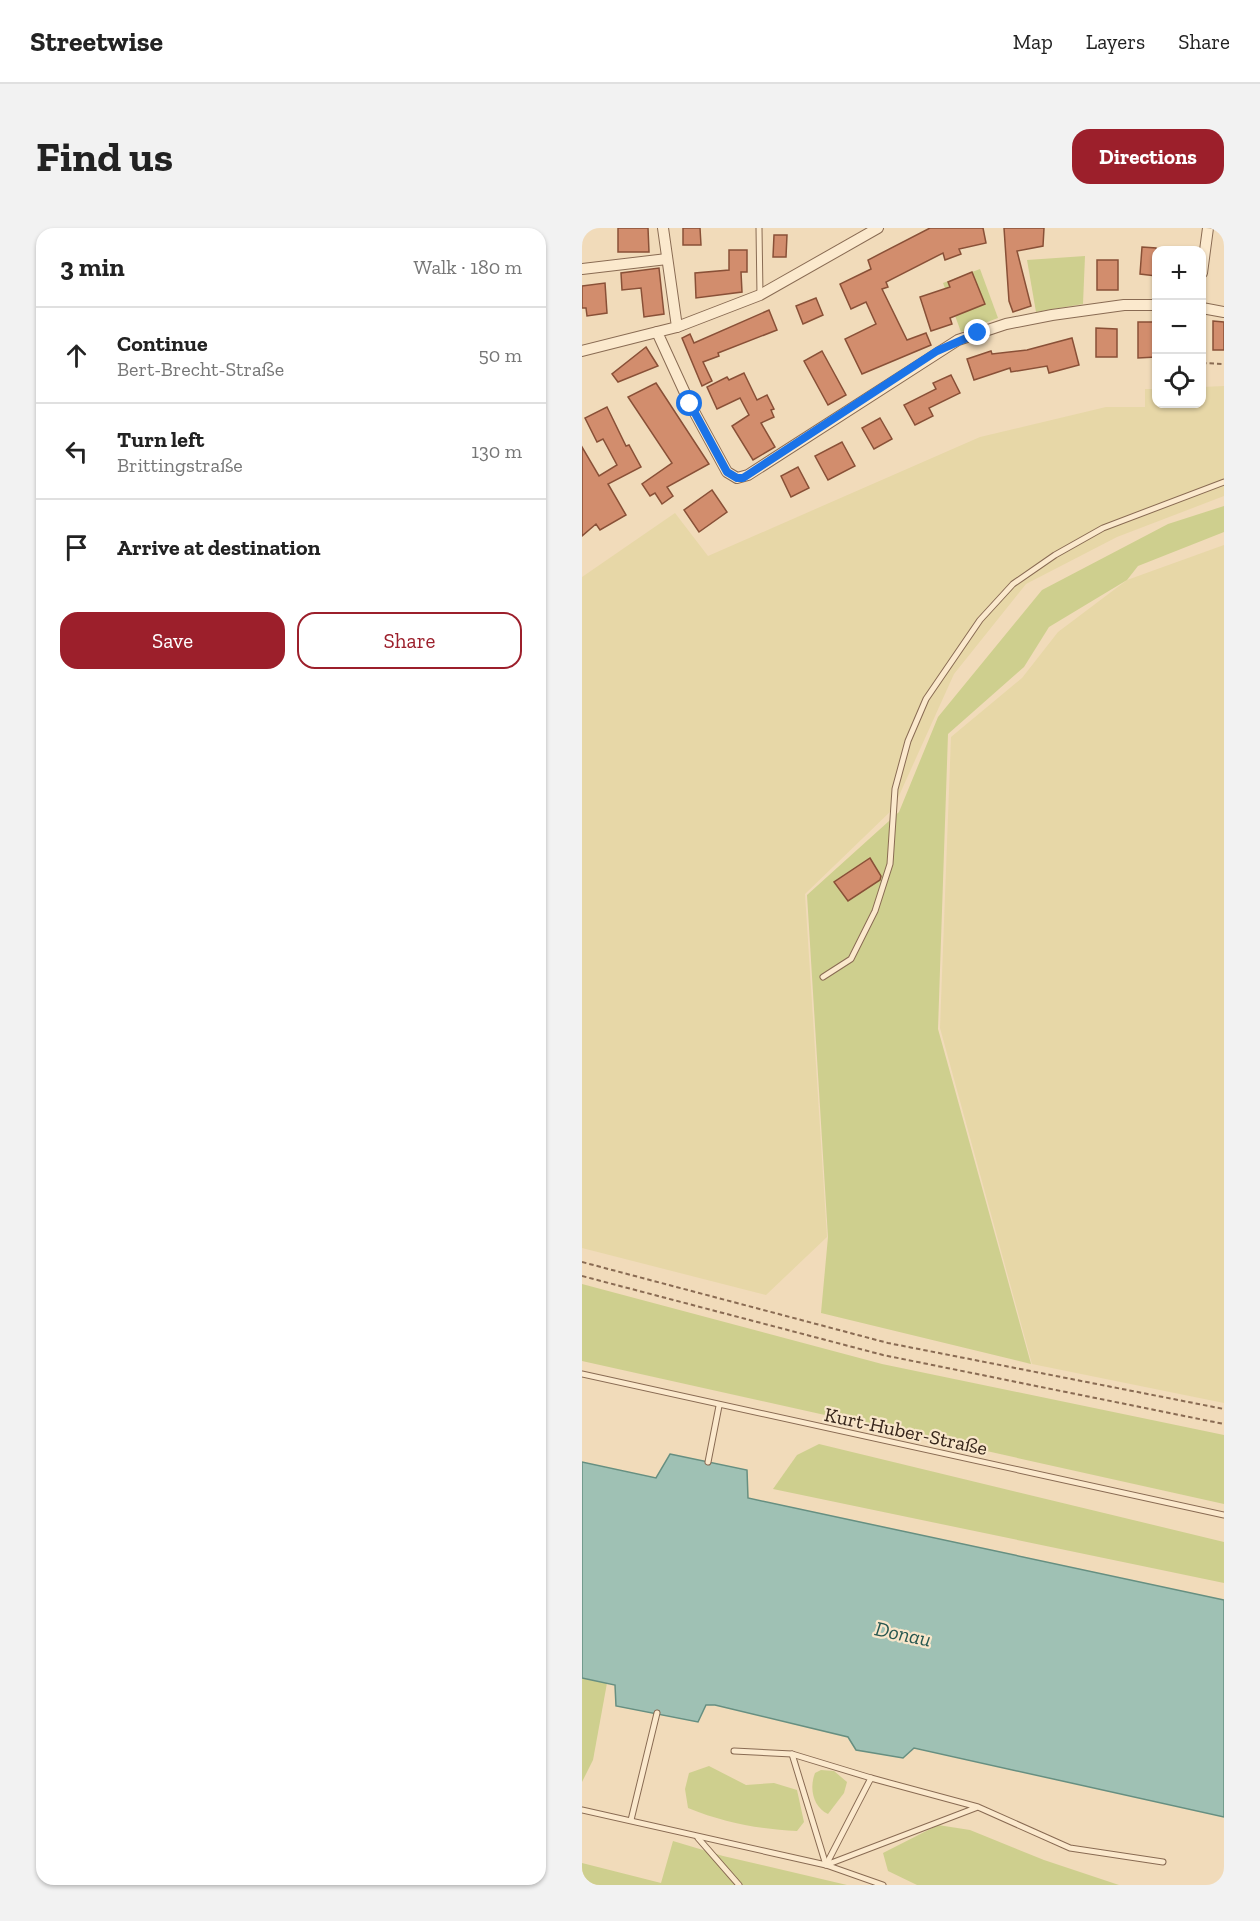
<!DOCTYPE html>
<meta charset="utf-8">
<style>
body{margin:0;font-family:"Zilla Slab",serif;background:#f2f2f2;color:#222}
.controls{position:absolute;right:18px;top:18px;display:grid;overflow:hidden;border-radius:12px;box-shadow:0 2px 4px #0004}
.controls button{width:54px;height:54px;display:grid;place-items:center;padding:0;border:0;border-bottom:2px solid #e0e0e0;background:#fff;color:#222;font:30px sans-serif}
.stop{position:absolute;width:18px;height:18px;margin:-14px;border:4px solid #1a73e8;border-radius:50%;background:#fff}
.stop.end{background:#1a73e8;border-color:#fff;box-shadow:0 2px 6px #0008}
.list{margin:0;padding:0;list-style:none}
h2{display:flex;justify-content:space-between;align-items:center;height:78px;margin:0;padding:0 24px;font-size:26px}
h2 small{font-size:20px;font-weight:400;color:#767676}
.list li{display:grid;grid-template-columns:39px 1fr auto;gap:18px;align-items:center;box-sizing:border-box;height:96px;padding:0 24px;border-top:2px solid #e0e0e0}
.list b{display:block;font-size:22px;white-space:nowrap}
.list p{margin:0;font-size:20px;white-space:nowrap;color:#767676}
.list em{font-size:20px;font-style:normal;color:#767676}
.actions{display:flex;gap:12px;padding:18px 24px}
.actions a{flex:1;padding:14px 0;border:2px solid #9c1f2b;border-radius:18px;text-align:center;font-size:21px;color:#9c1f2b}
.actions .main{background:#9c1f2b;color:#fff}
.icon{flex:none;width:33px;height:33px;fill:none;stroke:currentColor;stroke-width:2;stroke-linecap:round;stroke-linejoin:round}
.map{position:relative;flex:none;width:642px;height:1657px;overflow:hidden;border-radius:18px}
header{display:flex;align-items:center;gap:36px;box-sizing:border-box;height:84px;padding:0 30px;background:#fff;border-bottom:2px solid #e0e0e0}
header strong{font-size:28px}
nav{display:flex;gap:33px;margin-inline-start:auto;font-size:21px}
.intro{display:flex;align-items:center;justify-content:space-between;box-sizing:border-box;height:144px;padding:0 36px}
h1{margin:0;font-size:42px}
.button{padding:15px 27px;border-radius:18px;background:#9c1f2b;color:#fff;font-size:21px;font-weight:700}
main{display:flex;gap:36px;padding:0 36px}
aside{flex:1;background:#fff;border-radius:18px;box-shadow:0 2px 4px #0004}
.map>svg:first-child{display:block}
.farmland{fill:#e7d7a7}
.green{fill:#cecf8e}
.water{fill:#9fc1b4;stroke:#668f81;stroke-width:1.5}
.building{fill:#d28d6d;stroke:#895037;stroke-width:1.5}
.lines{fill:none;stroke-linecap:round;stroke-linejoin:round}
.service-casing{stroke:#896b53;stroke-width:7}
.minor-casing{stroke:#896b53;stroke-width:12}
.path{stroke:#896b53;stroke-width:2;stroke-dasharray:4.5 3;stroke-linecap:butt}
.service{stroke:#fbe9cd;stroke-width:5}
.minor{stroke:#fbe9cd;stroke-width:10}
.route{stroke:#1a73e8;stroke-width:8}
.labels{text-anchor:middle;stroke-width:4.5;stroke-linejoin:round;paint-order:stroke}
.street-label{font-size:20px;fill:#36251a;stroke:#f8e6ca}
.water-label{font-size:21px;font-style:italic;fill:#275750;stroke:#f8e6ca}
</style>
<header>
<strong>Streetwise</strong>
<nav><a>Map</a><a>Layers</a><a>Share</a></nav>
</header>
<div class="intro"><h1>Find us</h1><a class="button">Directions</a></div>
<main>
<aside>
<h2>3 min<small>Walk · 180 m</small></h2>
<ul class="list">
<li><svg class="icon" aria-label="ahead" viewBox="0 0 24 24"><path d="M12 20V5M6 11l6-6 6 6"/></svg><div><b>Continue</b><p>Bert-Brecht-Straße</p></div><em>50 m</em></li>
<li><svg class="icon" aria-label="left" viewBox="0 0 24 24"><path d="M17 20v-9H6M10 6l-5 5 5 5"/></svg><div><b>Turn left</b><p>Brittingstraße</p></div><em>130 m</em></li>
<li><svg class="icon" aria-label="arrive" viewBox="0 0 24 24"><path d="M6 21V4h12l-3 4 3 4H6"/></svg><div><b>Arrive at destination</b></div></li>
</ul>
<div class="actions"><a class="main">Save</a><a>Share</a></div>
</aside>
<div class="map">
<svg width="642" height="1657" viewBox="0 0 642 1657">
<rect width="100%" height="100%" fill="#f1dbba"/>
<g class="farmland">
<polygon points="642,158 642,268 535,309 444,356 372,446 311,581 223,666 245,1009 184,1067 0,1020 0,349 93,285 126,328 398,209 524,179 563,179 563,161 574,161 574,176 620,176 620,159"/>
<polygon points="642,317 642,1175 450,1136 358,800 369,509 440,450 476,404 545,352"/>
</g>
<g class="green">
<polygon points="503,28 501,76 454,84 445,32"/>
<polygon points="398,41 416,90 379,104 361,55"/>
<polygon points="642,278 642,304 556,338 545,352 467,399 442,439 366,506 356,801 449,1136 239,1085 246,1009 225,667 317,584 356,489 460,362 586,296"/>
<polygon points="0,1056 300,1136 642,1207 642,1276 0,1133"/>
<polygon points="237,1216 642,1314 642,1355 191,1261 215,1227"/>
<polygon points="0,1450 25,1455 11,1532 0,1554"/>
<path d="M 127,1538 L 164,1557 L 192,1555 L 215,1562 L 222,1594 L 215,1603 C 176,1601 143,1595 106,1580 L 103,1561 L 107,1545 Z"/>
<path d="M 239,1542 L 252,1543 L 265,1554 L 262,1565 L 246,1586 C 231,1579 227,1560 233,1545 Z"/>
<polygon points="356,1597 388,1602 462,1632 537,1657 335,1657 306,1643 301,1625"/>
<polygon points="91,1613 141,1628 265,1657 0,1657 0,1635 79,1655"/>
</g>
<polygon class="water" points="88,1226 165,1242 166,1270 642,1372 642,1589 332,1520 321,1530 274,1522 266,1509 133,1477 124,1477 116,1494 34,1478 33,1457 0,1450 0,1234 74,1250"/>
<g class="building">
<polygon points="36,0 66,0 67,24 36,24"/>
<polygon points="101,0 118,0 119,17 101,17"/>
<polygon points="348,0 401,0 404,15 377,21 379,26 363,32 361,25 304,54 306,59 300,61 325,112 344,105 349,117 280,146 263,111 294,96 284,74 269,81 258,56 289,41 286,32"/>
<polygon points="422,0 462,0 461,18 435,23 449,78 431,84 427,73"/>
<polygon points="192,7 205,7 204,29 191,29"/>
<polygon points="560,19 574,20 574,48 558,46"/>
<polygon points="147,22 165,22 165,44 159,44 160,64 114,70 113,45 147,42"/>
<rect x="515" y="32" width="21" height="30"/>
<polygon points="77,40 82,86 62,89 59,60 40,62 39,45"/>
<polygon points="390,44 403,76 368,90 370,96 349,103 338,69 368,59 366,54"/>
<polygon points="23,55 25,85 5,88 4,80 0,80 0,58"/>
<polygon points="234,70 241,87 221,96 214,78"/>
<polygon points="187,82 195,102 136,125 137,128 121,134 130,153 120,158 100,110 108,106 112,115"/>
<polygon points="631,93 642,94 642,122 631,122"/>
<polygon points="556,94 574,94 574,129 556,130"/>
<polygon points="514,100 535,101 535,129 514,129"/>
<polygon points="490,110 497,137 467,145 465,138 429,144 428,140 392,152 385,131 409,123 410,126 445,122"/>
<polygon points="64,119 76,138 36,154 30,146"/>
<polygon points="240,123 264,167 246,177 222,133"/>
<polygon points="162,145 175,172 185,167 192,181 189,182 192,189 179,195 193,219 171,232 150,198 167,187 158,170 135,181 125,159 145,149 147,152"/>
<polygon points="369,147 378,165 347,180 351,188 333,197 322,177 354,161 351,155"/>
<polygon points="74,155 127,236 85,259 91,268 80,276 73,265 68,268 60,256 90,235 46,169"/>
<polygon points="25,179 44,218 47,217 59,239 26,256 44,287 18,302 14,296 0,308 0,219 17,248 35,237 21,211 15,214 3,190"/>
<polygon points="298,190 310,211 292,221 280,200"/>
<polygon points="260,214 273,238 246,252 233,228"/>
<polygon points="216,239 227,260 209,269 199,248"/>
<polygon points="130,262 145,284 117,304 102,282"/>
<polygon points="288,630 299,648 298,652 266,673 252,654"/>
</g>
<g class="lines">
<g class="service-casing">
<g id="service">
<polyline points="177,0 178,67"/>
<polyline points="241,749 269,731 293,683 308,636 313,561 326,513 344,471 398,392 431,356 473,327 521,300 642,254"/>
<polyline points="0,1146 642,1287"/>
<polyline points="126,1234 137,1178"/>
<polyline points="152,1523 210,1526 289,1550"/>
<polyline points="210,1526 244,1637"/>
<polyline points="396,1579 289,1550 244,1637 396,1579 488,1620 581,1634"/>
<polyline points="0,1582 244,1637 301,1657"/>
<polyline points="49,1592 75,1485"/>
<polyline points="116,1610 157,1657"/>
</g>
</g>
<g class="minor-casing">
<g id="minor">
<polyline points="81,0 95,99 75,104 108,176 145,244 155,250 166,247 376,112 424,96 470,87 542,77 574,77"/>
<polyline points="0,41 85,31"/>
<polyline points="620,45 626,0"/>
<polyline points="620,80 642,84"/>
<polyline points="95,99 178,67 296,0"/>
<polyline points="0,123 75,104"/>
</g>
</g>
<g class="path">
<polyline points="620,135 642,136"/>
<polyline points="0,1034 306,1115 642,1181"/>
<polyline points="0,1048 301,1127 642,1196"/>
</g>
<use href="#service" class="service"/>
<use href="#minor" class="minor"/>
</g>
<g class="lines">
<polyline class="route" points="108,176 145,244 155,250 161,250 355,123 396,105"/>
</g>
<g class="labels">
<g class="street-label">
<text transform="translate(324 1203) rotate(12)" y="7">Kurt-Huber-Straße</text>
</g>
<g class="water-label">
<text transform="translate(321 1406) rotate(12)" y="7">Donau</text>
</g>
</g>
</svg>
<div class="controls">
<button>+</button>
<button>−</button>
<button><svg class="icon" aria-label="locate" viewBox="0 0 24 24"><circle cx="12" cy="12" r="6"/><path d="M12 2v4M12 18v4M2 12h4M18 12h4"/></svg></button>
</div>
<div class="stop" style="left:108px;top:176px"></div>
<div class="stop end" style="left:396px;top:105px"></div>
</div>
</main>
